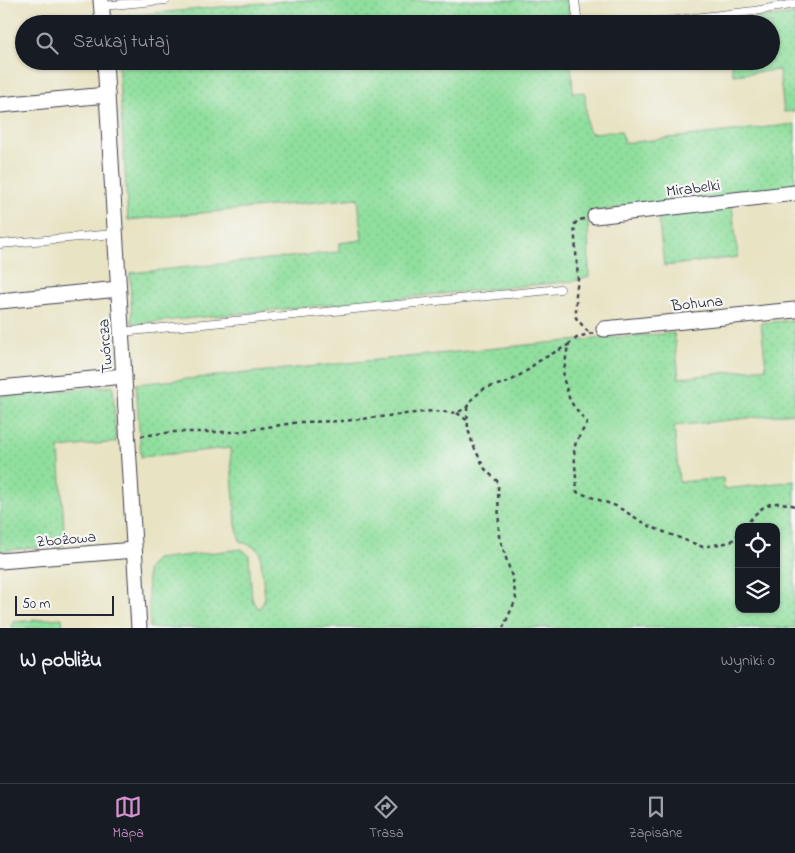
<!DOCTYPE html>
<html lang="pl">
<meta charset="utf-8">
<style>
body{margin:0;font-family:"Indie Flower",sans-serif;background:#242831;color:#f1f3f6}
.controls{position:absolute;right:15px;bottom:15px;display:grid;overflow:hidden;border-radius:10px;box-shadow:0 1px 4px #0004}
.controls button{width:45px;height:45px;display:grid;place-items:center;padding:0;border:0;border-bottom:1px solid #363941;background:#171b24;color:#f1f3f6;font:25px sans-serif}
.scale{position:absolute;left:15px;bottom:12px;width:99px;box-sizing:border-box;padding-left:5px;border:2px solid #22223b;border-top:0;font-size:14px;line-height:18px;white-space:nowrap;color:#22223b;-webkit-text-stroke:4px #f6f6f2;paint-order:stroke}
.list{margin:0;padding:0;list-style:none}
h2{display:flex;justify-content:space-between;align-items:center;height:65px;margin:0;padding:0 20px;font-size:21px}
h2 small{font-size:16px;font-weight:400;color:#9ea1a6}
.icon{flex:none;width:28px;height:28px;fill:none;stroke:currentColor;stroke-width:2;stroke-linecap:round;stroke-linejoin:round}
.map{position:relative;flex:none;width:795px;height:628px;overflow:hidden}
.search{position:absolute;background:#171b24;box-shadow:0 1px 4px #0004;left:15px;right:15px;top:15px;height:55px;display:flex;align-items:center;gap:12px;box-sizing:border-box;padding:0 18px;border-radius:28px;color:#9ea1a6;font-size:19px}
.sheet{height:155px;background:#171b24}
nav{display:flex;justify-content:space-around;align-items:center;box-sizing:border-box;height:70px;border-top:1px solid #363941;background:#171b24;font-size:14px;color:#9ea1a6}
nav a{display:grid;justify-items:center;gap:2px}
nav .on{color:#d690ce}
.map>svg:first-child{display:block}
.grass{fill:url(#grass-dots);stroke:#59806c;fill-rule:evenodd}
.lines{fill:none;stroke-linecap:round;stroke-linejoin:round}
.lane-casing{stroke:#403f4f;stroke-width:9}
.street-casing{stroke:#403f4f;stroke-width:17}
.path{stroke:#403f4f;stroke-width:2.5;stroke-dasharray:4 4;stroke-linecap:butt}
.lane{stroke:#fff;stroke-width:8}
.street{stroke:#fff;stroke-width:15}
.labels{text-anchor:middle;stroke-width:4.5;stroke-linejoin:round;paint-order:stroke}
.street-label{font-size:16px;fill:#22223b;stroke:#f6f6f2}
</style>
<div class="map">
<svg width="795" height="628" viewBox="0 0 795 628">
<defs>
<pattern id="grass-dots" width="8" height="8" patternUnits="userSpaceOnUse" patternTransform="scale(1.25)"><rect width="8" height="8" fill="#90df9e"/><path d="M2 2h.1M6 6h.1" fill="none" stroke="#7cbf89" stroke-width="1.8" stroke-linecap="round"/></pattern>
</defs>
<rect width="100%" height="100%" fill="#f6f6f2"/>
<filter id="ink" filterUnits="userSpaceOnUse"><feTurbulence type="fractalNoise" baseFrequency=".02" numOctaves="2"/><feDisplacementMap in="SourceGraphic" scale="10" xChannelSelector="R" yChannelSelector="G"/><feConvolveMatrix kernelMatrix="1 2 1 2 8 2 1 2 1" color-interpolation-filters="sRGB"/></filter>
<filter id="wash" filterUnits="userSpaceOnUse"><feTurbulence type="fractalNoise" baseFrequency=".0096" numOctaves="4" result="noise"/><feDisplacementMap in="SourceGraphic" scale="20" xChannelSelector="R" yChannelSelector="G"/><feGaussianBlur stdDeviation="1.12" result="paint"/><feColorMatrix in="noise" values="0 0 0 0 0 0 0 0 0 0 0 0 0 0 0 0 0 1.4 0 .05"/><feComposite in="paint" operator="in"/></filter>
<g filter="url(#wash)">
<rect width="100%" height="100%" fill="#e8e3c3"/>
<g class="grass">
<polygon points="294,0 568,0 569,24 115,24 115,17"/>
<polygon points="795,14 795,111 784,112 779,70 733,75 731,61 771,61 771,24 727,24 727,22"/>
<polygon points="118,61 571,61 573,93 585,92 587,128 592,133 621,131 625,143 795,124 795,189 588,212 589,277 574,281 132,324 130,273 339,252 339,243 362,240 358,198 128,220"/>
<polygon points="732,206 738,257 664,266 658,215"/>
<path d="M 795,320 L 795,413 L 674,426 L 679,482 L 723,478 L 724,489 L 795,481 L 795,628 L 150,628 L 147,570 L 156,559 L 242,549 L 249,555 L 252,599 L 259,609 L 265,598 L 260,553 L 256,548 L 240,541 L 236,525 L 230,448 L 141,457 L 136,384 L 567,341 L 674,333 L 679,378 L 766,368 L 761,323 ZM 739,527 L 776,527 L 776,609 L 739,609 Z"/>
<polygon points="113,386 116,442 59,448 65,545 0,551 0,396"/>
<polygon points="62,618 63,628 11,628 13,622"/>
</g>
</g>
<g filter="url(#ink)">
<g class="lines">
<g class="lane-casing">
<g id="lane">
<polyline points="575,0 577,18 579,24"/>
<polyline points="102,6 166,0"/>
<polyline points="643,24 754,11 795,4"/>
<polyline points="0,244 114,234"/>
<polyline points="121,332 560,289"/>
</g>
</g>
<g class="street-casing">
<g id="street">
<polyline points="101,0 103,24"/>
<polyline points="105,61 139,628"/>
<polyline points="0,105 107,95"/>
<polyline points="595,216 795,193"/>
<polyline points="0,301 118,289"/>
<polyline points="604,329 795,310"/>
<polyline points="0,388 124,376"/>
<polyline points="0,561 134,550"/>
</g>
</g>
<g class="path">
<polyline points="584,219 578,220 574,225 578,279 576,294 576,318 590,334"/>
<polyline points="593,333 578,337 568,345 563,377 570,401 587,423 576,442 574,450 577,492 616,506 651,527 703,547 731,542 739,533"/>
<polyline points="467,407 468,429 473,445 485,469 498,482 499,536 513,580 516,599 503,628"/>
<polyline points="457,413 468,421"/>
<polyline points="141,436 174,432 235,432 300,422 343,421 433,411 457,413 467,407 472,399 485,388 509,382 528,370 537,362 570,344"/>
<path d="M 744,527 C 761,507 768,498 795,506"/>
</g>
<use href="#lane" class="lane"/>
<use href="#street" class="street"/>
</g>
</g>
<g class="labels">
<g class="street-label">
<text transform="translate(693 187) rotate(-7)" y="6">Mirabelki</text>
<text transform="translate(697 302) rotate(-6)" y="6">Bohuna</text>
<text transform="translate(104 346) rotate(-94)" y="6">Twórcza</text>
<text transform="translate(66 538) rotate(-5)" y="6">Zbożowa</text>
</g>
</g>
</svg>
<div class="controls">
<button><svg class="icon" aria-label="locate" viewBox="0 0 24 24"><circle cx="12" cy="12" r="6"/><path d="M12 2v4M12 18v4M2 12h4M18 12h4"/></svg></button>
<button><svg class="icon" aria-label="layers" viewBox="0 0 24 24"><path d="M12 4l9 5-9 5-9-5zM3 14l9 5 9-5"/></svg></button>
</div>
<div class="scale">50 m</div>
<div class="search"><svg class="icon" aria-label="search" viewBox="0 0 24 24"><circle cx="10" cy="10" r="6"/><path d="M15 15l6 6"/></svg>Szukaj tutaj</div>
</div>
<section class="sheet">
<h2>W pobliżu<small>Wyniki: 0</small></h2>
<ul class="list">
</ul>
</section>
<nav>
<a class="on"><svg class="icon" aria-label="map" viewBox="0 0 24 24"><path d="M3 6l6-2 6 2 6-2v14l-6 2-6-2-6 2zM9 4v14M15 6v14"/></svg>Mapa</a>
<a><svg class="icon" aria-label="directions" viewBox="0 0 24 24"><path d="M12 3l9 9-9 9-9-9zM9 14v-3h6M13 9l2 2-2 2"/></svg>Trasa</a>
<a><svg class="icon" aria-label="saved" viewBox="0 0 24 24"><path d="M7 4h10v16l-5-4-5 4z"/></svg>Zapisane</a>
</nav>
